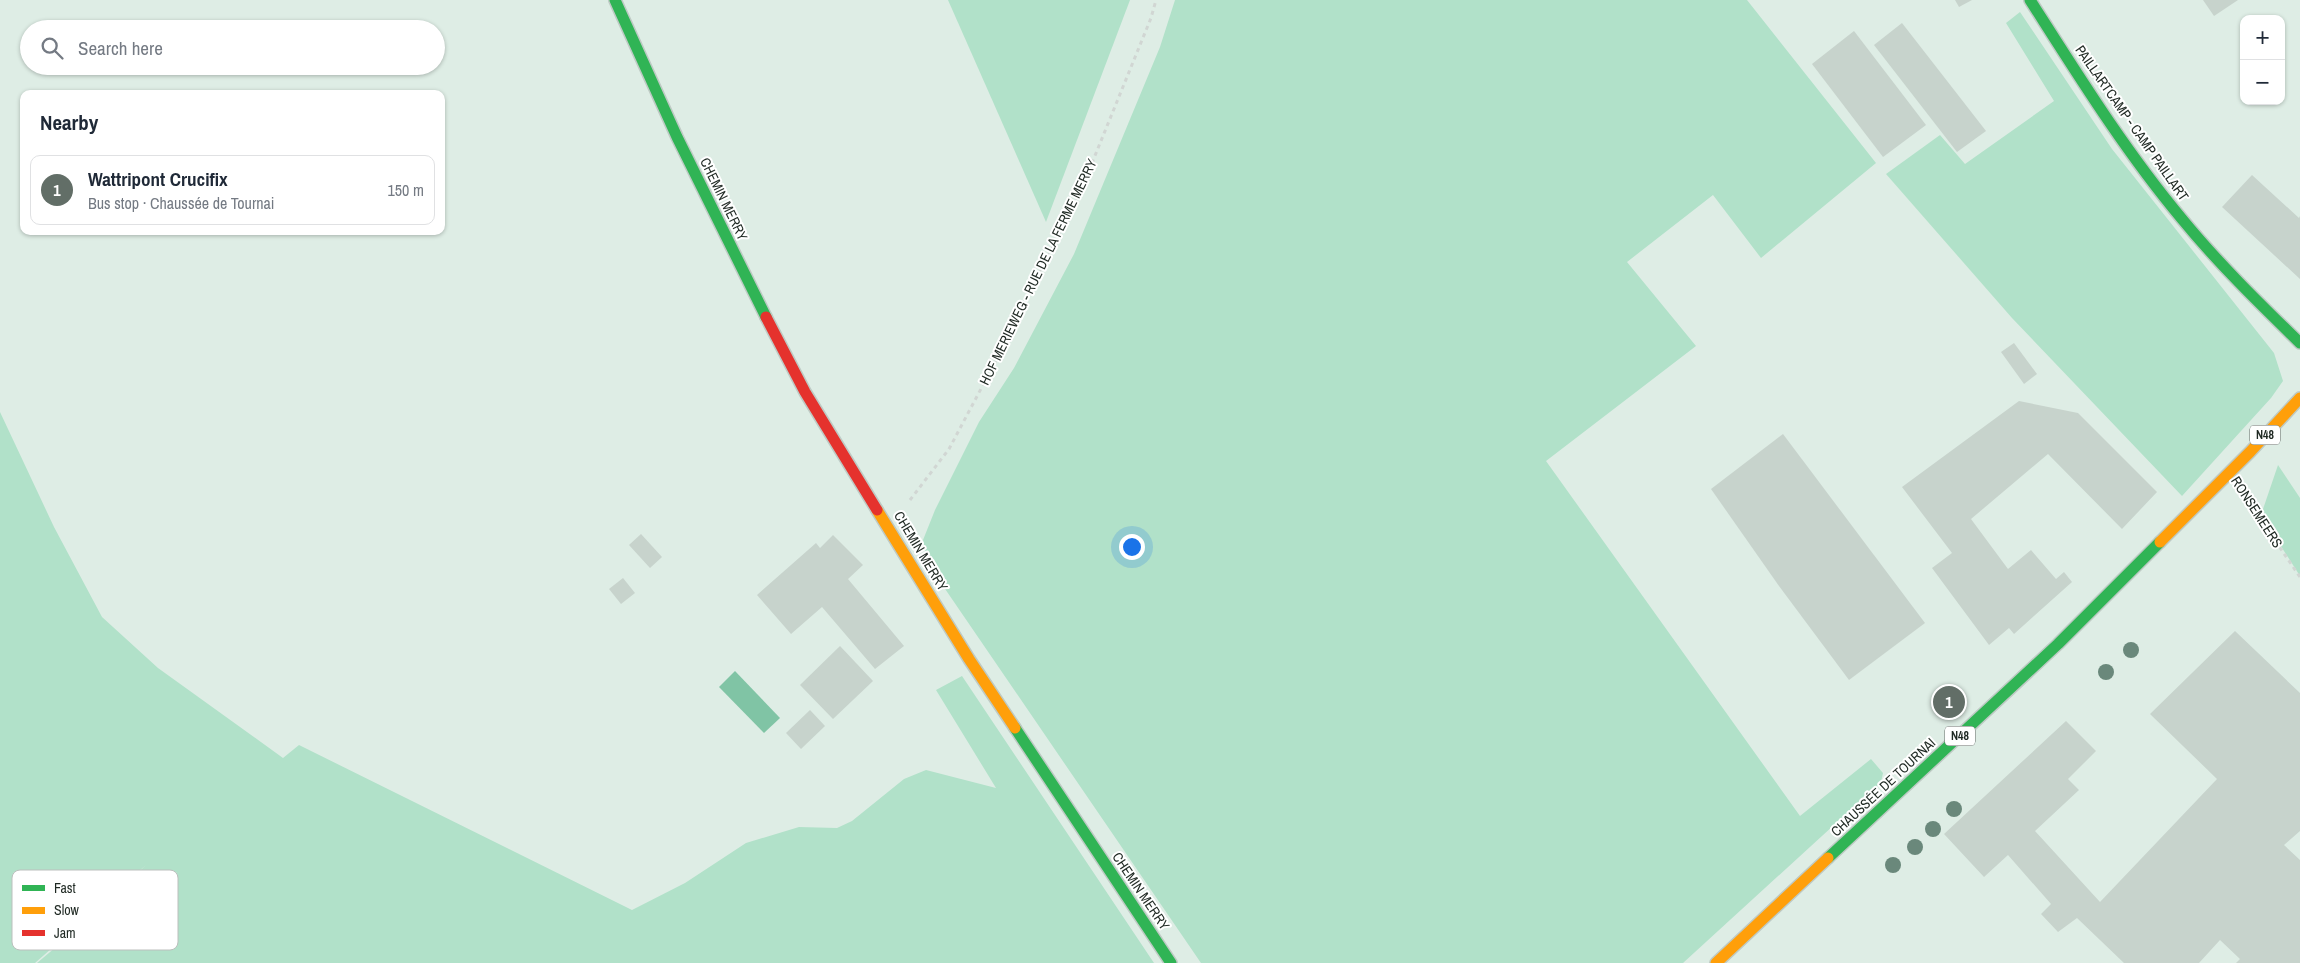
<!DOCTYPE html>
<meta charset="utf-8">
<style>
body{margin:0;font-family:"Archivo Narrow",sans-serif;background:#f6f6f7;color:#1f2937}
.controls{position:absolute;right:15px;top:15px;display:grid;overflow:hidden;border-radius:10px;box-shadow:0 1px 4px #0004}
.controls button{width:45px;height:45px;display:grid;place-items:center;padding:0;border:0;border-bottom:1px solid #e0e1e3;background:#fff;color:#1f2937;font:25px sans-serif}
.you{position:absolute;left:1131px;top:546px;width:18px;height:18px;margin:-12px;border:4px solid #fff;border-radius:50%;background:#1a73e8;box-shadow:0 0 0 8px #1a73e833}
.badge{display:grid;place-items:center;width:32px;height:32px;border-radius:50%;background:#626e67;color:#fff;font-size:16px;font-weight:700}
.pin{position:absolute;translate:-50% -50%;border:2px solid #fff;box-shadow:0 1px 5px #0006}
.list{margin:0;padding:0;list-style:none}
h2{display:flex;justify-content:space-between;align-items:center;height:65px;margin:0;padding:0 20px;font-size:21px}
h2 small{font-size:16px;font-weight:400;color:#747a83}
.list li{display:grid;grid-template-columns:32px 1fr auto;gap:15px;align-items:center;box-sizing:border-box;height:70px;margin:0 10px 10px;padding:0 10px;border:1px solid #e0e1e3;border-radius:10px}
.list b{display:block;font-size:19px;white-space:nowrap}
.list p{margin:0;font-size:16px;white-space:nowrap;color:#747a83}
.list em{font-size:16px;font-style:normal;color:#747a83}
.icon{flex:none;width:28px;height:28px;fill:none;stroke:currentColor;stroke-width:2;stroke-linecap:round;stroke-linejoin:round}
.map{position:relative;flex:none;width:2300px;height:963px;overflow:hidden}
.search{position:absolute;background:#fff;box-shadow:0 1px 4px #0004;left:20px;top:20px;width:425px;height:55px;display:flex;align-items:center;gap:12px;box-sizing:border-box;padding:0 18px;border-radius:28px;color:#747a83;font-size:19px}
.panel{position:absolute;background:#fff;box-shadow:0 1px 4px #0004;left:20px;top:90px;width:425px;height:145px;border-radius:10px}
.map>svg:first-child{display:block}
.green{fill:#b1e1c9}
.water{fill:#80c4a5}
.building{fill:#c7d3cc}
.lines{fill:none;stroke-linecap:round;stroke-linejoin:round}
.fast-casing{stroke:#becac4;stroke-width:14}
.slow-casing{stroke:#becac4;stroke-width:14}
.jam-casing{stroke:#becac4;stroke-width:14}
.path{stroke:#d1d6d3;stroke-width:3;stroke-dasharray:4 4;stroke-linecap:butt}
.fast{stroke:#30b455;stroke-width:11}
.slow{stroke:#ff9f0a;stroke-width:11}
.jam{stroke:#e5322d;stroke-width:11}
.tree{fill:#6a887b}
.labels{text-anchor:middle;stroke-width:4;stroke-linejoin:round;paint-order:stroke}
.shield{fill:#fff;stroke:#626965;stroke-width:1}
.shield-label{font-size:12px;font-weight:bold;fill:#1f2923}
.street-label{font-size:14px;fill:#1f2923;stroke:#fff}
.key{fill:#fff;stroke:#bcbfbd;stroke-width:1}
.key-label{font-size:14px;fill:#1f2923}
</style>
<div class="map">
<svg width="2300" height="963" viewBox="0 0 2300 963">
<rect width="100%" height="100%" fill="#deede5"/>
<g class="green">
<polygon points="948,0 1130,0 1046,222"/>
<polygon points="1175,0 1747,0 1876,163 1761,258 1713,195 1627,262 1696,346 1546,461 1800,816 1871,759 1883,773 1881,782 1683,963 1201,963 928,564 923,540 935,510 979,422 1014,368 1074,254 1160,47"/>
<polygon points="2020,12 2112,149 2274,353 2283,381 2271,398 2182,496 2012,318 1886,174 1940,135 1965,164 2054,101 2006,23"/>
<polygon points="0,412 54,527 102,617 158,668 283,758 299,745 632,910 685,883 746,843 799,827 837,828 852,821 904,779 926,770 996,788 936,690 962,676 1154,963 37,963 94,915 146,865 35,963 0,963"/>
<polygon points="2278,465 2300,498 2300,576 2261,515"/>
</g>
<polygon class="water" points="735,671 780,718 764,733 719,687"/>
<g class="building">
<polygon points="1955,0 1972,0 1959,7"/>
<polygon points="2203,0 2238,0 2214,16"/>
<polygon points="1902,23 1986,131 1957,152 1874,45"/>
<polygon points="1854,31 1926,125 1883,157 1812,64"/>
<polygon points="2252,175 2299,218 2300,216 2300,279 2222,207"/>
<polygon points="2014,343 2037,374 2024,384 2001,352"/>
<polygon points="2019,401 2078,413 2157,492 2122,529 2048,454 1971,519 2008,569 2031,550 2056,579 2064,572 2072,582 2014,634 2009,628 1989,645 1932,568 1952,553 1902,487"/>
<polygon points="1783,434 1925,623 1849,680 1779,586 1711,489"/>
<polygon points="641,534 662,557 650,568 629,545"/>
<polygon points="833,535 863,565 848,579 904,646 875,669 822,607 791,634 757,595 816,543 820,548"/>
<polygon points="623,578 635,593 621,604 609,589"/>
<polygon points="2235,631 2300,693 2300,831 2284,845 2300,860 2300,963 2236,963 2240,959 2220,940 2199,963 2124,963 2077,918 2058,932 2041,914 2051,904 2008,855 1984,877 1944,834 2066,721 2096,751 2068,779 2079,790 2035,831 2100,902 2217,779 2150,714"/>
<polygon points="840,646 873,681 833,719 800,685"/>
<polygon points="810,710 825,726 801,749 786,733"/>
</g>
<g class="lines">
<g class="fast-casing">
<g id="fast">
<polyline points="615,0 677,137 766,317"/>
<path d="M 2030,0 C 2078,75 2125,151 2182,219 C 2218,263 2259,303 2300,343"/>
<polyline points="1015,728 1171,963"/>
<polyline points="1828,858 2058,644 2160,542"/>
</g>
</g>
<g class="slow-casing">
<g id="slow">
<polyline points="877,510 969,659 1015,728"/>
<polyline points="2160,542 2250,452 2300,398"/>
<polyline points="1716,963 1828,858"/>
</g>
</g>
<g class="jam-casing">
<polyline id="jam" points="766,317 805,392 877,510"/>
</g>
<g class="path">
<polyline points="910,500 949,449 1000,353 1081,190 1151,18 1156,0"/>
<polyline points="2248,501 2300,577"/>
</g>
<use href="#fast" class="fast"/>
<use href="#slow" class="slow"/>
<use href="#jam" class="jam"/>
</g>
<g class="tree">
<circle cx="2131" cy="650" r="8"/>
<circle cx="2106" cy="672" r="8"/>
<circle cx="1954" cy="809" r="8"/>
<circle cx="1933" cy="829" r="8"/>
<circle cx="1915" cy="847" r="8"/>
<circle cx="1893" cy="865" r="8"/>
</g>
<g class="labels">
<g class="shield">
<rect x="2250" y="425.5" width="30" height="19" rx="4"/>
<rect x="1945" y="726.5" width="30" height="19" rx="4"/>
</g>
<g class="shield-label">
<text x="2265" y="439">N48</text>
<text x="1960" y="740">N48</text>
</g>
<g class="street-label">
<text transform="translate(2132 123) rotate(55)" y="5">PAILLARTCAMP - CAMP PAILLART</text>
<text transform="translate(724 199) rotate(64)" y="5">CHEMIN MERRY</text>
<text transform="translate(1038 272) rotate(-64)" y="5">HOF MERIEWEG - RUE DE LA FERME MERRY</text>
<text transform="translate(2257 512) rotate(57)" y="5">RONSEMEERS</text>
<text transform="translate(921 551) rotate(59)" y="5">CHEMIN MERRY</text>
<text transform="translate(1883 787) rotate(-43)" y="5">CHAUSSÉE DE TOURNAI</text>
<text transform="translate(1141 891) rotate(56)" y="5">CHEMIN MERRY</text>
</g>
</g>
<rect x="12" y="870" width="166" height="80" rx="8" class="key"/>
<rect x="22" y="885" width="23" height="6" fill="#30b455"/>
<rect x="22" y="907" width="23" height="7" fill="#ff9f0a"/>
<rect x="22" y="930" width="23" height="6" fill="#e5322d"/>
<g class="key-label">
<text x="54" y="893">Fast</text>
<text x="54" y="915">Slow</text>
<text x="54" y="938">Jam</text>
</g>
</svg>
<div class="controls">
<button>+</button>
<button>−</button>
</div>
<div class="you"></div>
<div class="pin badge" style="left:1949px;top:702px">1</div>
<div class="search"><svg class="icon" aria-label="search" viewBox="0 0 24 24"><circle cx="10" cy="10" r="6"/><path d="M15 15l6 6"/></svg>Search here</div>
<section class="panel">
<h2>Nearby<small></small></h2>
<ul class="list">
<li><span class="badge">1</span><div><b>Wattripont Crucifix</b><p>Bus stop · Chaussée de Tournai</p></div><em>150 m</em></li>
</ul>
</section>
</div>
